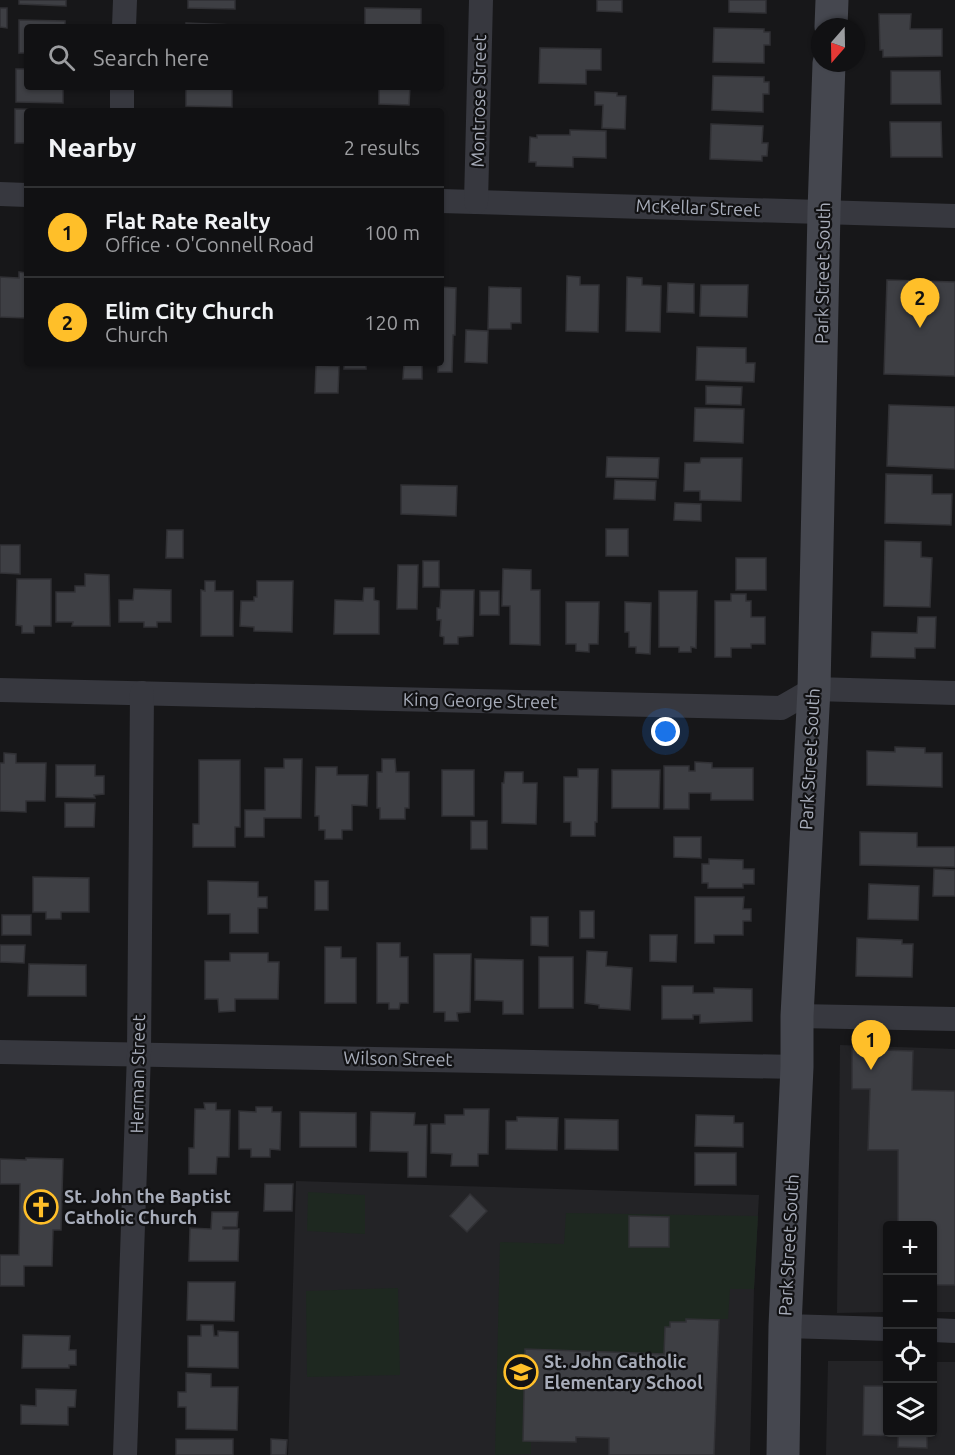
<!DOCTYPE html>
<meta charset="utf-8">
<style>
body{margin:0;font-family:Ubuntu,sans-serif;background:#1e1f21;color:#f1f3f6}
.controls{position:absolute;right:18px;bottom:18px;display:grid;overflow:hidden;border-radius:6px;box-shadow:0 2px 4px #0004}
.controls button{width:54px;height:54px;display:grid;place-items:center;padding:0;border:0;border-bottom:2px solid #303133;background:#111113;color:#f1f3f6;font:30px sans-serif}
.compass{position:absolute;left:811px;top:18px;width:54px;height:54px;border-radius:50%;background:#111113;box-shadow:0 2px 4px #0004;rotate:200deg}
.you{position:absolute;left:666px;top:732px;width:21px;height:21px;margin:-15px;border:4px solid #fff;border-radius:50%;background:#1a73e8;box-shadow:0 0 0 9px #1a73e833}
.badge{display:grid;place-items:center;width:39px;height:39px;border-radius:50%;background:#ffbf29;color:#111;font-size:20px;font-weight:700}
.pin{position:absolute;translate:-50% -50px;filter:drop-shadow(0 2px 3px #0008)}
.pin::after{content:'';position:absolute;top:32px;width:21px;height:18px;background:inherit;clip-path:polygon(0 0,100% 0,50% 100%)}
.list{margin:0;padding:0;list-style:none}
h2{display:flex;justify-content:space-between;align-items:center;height:78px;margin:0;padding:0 24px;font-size:26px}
h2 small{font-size:20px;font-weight:400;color:#9c9da0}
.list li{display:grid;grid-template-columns:39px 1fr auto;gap:18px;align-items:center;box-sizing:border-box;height:90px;padding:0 24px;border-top:2px solid #303133}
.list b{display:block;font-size:22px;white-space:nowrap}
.list p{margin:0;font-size:20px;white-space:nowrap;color:#9c9da0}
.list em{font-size:20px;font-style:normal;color:#9c9da0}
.icon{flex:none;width:33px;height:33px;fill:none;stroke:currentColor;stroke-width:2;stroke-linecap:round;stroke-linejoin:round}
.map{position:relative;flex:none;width:955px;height:1455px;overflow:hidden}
.search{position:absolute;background:#111113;box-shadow:0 2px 4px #0004;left:24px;top:24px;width:420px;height:66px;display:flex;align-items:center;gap:15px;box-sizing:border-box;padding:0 21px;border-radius:6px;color:#9c9da0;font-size:22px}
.panel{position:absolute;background:#111113;box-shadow:0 2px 4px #0004;left:24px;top:108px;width:420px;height:258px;border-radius:6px}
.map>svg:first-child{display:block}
.built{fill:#232326}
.green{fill:#1e2820}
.building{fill:#3e3f44;stroke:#313135;stroke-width:1.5}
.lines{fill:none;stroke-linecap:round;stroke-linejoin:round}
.street{stroke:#37383f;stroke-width:24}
.secondary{stroke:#45474f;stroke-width:33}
.labels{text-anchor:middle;stroke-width:4.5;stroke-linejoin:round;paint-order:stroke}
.street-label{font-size:18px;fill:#a8adba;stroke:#121214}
.poi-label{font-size:18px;font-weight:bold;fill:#a8adba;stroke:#121214;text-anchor:start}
</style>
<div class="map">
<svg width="955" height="1455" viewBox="0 0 955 1455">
<rect width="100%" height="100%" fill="#171719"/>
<g class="built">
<polygon points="840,1045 955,1049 955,1312 933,1312 932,1226 888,1226 887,1312 837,1313"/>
<polygon points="296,1181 759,1195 754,1289 750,1455 288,1455"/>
<polygon points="828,1361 887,1361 888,1432 932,1432 933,1362 955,1362 955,1455 826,1455"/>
</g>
<g class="green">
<polygon points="308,1192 365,1195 365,1234 307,1231"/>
<polygon points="566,1213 758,1216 754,1289 730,1289 728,1319 687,1319 686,1322 670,1322 670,1327 665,1327 664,1354 525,1350 523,1440 531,1441 531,1454 495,1455 500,1242 564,1244"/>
<polygon points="398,1288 400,1375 307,1377 306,1291"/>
</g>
<g class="building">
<polygon points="19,0 66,0 66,6 19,4"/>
<polygon points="188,0 235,0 235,9 188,8"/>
<polygon points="597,0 622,0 622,12 597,11"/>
<polygon points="729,0 766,0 766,13 729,12"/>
<polygon points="0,8 7,8 7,28 0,27"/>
<polygon points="365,8 421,9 421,27 365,27"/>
<polygon points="879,14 911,14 910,29 942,29 942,56 883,57 883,50 880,50"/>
<polygon points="19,20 65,21 65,27 27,27 27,53 19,53"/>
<polygon points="186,23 234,25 234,27 186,27"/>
<polygon points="714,28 764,29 764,32 770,32 770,45 764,45 764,63 713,62"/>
<polygon points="540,48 601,49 601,70 586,70 586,84 539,83"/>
<polygon points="16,69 27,69 27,87 63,87 63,103 16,102"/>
<polygon points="891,71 940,71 941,104 891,104"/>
<polygon points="713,76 764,77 764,82 769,82 769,94 763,94 763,112 712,110"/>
<polygon points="186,87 232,87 232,107 186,106"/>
<polygon points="379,87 410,87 409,105 379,104"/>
<polygon points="595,92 617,93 617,96 626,96 625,129 602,128 603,105 595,105"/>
<polygon points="15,109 62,110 62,111 27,111 27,143 15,143"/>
<polygon points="890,122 941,122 942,157 891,157"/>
<polygon points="711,124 763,126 762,143 768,143 767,156 762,156 762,161 710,159"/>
<polygon points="570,130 606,131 606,158 573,157 573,167 536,166 536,162 529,162 530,137 537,138 537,135 570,135"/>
<polygon points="19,272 27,273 27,318 0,317 0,277 19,278"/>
<polygon points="567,276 580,277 580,285 599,285 598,332 566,331"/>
<polygon points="627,277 642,278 642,285 661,286 660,332 626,331"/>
<polygon points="887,280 955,282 955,376 884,374"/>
<polygon points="668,283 694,284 694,313 667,312"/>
<polygon points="701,285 748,285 747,317 700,316"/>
<polygon points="441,287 456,288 455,335 453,335 452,372 438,372 438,363 441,363"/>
<polygon points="489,287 521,288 521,323 511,323 511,329 488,329"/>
<polygon points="466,330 488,331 487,363 465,362"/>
<polygon points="697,347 746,348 746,363 755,363 754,382 696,380"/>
<rect x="344" y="363" width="22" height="6"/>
<polygon points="404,363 422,363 422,379 403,379"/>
<polygon points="316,365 339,366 338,393 315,393"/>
<polygon points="706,386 742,387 741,405 706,404"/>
<polygon points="889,405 955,407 955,469 887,466"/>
<polygon points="695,408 744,409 743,443 694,441"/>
<polygon points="607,457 659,458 658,478 606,477"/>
<polygon points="701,458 742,458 741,501 700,500 700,491 684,491 685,463 700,463"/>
<polygon points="886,474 932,475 932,494 952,494 951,525 885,523"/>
<polygon points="615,480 656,481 655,500 614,499"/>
<polygon points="401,485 457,486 456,516 401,514"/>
<polygon points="675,503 701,504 701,521 674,520"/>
<rect x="606" y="529" width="22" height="27"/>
<polygon points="167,530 183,530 183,558 166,558"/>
<polygon points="885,541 921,542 921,557 932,558 930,607 884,606"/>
<polygon points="0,545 20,545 20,574 0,573"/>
<rect x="736" y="558" width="30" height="32"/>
<rect x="423" y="561" width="16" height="26"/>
<polygon points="398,565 418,565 417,609 397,609"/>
<polygon points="503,569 531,570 531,590 540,590 540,645 510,644 510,606 502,606"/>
<polygon points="85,574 109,575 110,626 72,626 73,622 56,622 56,592 75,592 75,586 85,586"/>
<polygon points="17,579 51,579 51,626 34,626 34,633 22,633 22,626 16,625"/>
<polygon points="205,581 215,581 215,591 233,591 233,636 201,636 201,590 205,591"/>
<polygon points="257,581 293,581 292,632 254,631 254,627 240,626 241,601 254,601 254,597 257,597"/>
<polygon points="364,588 374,588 374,600 379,601 379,634 334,634 335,600 363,601"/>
<polygon points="134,589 171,590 171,622 157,622 157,627 144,627 144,622 119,622 119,600 133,600"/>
<polygon points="441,590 474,590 473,636 458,637 458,644 444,644 444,637 440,636 441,620 437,620 437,608 440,608"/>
<rect x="480" y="591" width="19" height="24"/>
<polygon points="659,591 697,591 696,648 691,647 691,652 679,652 679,647 659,647"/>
<polygon points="731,594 746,594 746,601 751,601 751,617 765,617 765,644 751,644 751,648 731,648 731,657 715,657 715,601 731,601"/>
<polygon points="566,602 599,602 598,644 589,644 589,652 576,651 576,644 566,644"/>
<polygon points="625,602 651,603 650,654 636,653 636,647 629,647 629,632 625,632"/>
<polygon points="918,617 936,617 935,648 915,648 915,658 871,657 872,632 917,633"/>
<polygon points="895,747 925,748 925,753 942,753 942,787 867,785 867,751 895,752"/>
<polygon points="4,753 16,754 16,763 46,763 45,801 26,801 26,812 0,811 0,763 4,763"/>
<polygon points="284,759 302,759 301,818 264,818 264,837 245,837 245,810 265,810 265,768 284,768"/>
<polygon points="382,759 395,759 396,772 409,772 409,808 405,808 405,819 380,819 380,808 377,808 377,772 382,772"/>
<polygon points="199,760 240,760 240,827 235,827 235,847 193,847 193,824 199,824"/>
<polygon points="695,762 712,763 712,768 753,768 753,800 711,800 711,793 689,793 689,809 664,809 664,766 689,766 689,771 695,771"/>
<polygon points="56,765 95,765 95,776 104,776 104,794 94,795 95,798 56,797"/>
<polygon points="316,767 337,767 337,775 368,775 367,806 352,805 352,830 342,830 342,839 325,839 325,830 319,830 319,816 315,816"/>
<polygon points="578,769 598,769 597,822 595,822 595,836 571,836 571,822 564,822 564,777 578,777"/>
<rect x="442" y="770" width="32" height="46"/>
<polygon points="612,770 660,770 659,808 612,808"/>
<polygon points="505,772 523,772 523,783 537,783 536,824 502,823 502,783 504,783"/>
<polygon points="65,803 95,803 94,827 65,827"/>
<rect x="471" y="821" width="16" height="28"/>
<polygon points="860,832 917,833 917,847 955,847 955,867 860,865"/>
<polygon points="674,837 701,837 701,858 674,857"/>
<polygon points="709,859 743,860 743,869 754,869 754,884 743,884 743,888 708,888 708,883 702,883 702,864 709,864"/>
<polygon points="934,869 955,870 955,896 933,896"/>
<polygon points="33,877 89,878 89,912 61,912 61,919 46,919 46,912 33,912"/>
<polygon points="208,881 258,882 258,897 267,897 267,908 258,908 258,933 230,933 230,914 208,914"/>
<rect x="315" y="881" width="13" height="29"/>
<polygon points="869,884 919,886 918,920 868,919"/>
<polygon points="695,897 744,897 743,909 751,909 751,921 743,921 743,935 714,935 714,943 695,943"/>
<rect x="580" y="911" width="14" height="27"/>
<rect x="2" y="915" width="29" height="20"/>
<polygon points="531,917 548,917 548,946 531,945"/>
<polygon points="650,935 677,935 676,962 650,961"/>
<polygon points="857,938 902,940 902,944 913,944 912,977 856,976"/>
<polygon points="377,943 400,943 400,957 408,957 408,1003 400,1003 399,1009 389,1009 389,1003 377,1003"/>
<polygon points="0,945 25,945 24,963 0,962"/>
<polygon points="325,947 341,947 341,958 356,958 356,1003 325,1003"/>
<polygon points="587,951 607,952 606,966 632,968 630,1010 599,1008 599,1005 585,1003"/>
<polygon points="230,953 268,953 268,962 279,962 278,999 235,999 235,1011 219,1012 218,999 205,999 205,961 230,961"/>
<polygon points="434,954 471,954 470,1012 457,1013 458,1021 445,1021 445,1012 434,1012"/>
<rect x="539" y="957" width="34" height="51"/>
<polygon points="475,959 523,960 523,1014 503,1014 503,1001 475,1000"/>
<polygon points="29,964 86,965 86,996 28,996"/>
<polygon points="662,986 693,986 693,993 714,993 714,988 752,989 752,1021 700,1023 700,1015 693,1015 693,1019 662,1019"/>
<polygon points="852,1049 913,1051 912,1090 955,1091 955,1285 932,1285 932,1226 898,1226 898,1150 868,1150 870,1089 852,1089"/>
<polygon points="204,1103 216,1103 216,1110 230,1110 229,1157 217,1157 216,1174 189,1174 189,1148 194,1148 195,1109 205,1109"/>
<polygon points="256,1107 272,1107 272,1112 281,1112 280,1150 270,1149 270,1157 251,1157 251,1149 239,1149 239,1111 256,1112"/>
<polygon points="464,1109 489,1109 488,1154 478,1154 478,1166 451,1166 452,1154 431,1153 431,1124 445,1124 445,1115 464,1115"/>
<polygon points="300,1112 356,1113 356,1147 300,1147"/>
<polygon points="371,1112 415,1113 414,1125 427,1125 426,1177 408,1177 408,1152 370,1151"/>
<polygon points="696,1115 734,1116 734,1123 743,1123 743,1147 695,1146"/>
<polygon points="517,1117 558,1118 557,1150 506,1149 506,1121 517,1121"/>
<polygon points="565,1119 618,1120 618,1150 565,1149"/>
<rect x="695" y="1153" width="41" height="32"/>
<polygon points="26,1158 63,1159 61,1230 53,1230 52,1266 24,1266 24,1286 0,1286 0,1255 19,1255 20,1184 0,1184 0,1159 26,1160"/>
<polygon points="265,1184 293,1184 292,1211 264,1211"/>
<polygon points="470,1194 487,1211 467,1232 450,1216"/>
<polygon points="212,1212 238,1212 237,1227 223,1227 223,1229 239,1229 238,1261 189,1261 190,1228 211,1229"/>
<polygon points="629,1216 669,1217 669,1247 629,1247"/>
<polygon points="188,1282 235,1282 234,1321 187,1320"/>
<polygon points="686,1319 719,1320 714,1455 609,1455 609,1438 576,1437 576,1442 523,1441 525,1349 664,1354 665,1327 670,1327 670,1322 686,1322"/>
<polygon points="201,1325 213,1325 214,1336 218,1336 218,1331 238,1332 238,1368 188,1367 188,1336 201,1336"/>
<polygon points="23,1335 70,1336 69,1350 76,1350 76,1365 69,1365 69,1368 22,1368"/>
<polygon points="186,1373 211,1374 211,1387 238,1387 237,1430 186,1429 186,1407 178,1407 178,1392 186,1392"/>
<polygon points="864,1386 888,1386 888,1432 927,1432 927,1448 898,1447 898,1436 863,1435"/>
<polygon points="36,1389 76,1390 75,1407 68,1407 68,1425 21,1424 21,1405 36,1406"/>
<rect x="176" y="1439" width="57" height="16"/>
<polygon points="271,1439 287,1440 286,1455 271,1455"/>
</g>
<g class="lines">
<g class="street">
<polyline points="124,27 125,0"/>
<polyline points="122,111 122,87"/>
<polyline points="0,194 27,195"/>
<polyline points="441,201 955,216"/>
<polyline points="476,202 481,0"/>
<polyline points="0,690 781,708 814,689 955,693"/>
<polyline points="797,1016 955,1019"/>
<polyline points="0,1052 797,1067"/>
<polyline points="785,1326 888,1329"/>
<polyline points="932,1330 955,1331"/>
<polyline points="125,1455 139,1053 142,693"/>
</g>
<g class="secondary">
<polyline points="831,27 832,0"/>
<polyline points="783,1455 785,1326 797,1067 797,1016 814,689 824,211 829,63"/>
</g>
</g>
<defs>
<g id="church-ring" transform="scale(1.725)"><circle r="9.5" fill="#121214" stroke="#ffbf29" stroke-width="1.5"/><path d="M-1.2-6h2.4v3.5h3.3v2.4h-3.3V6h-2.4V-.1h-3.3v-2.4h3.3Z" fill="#ffbf29"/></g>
<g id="school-ring" transform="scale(1.725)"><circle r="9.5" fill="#121214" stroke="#ffbf29" stroke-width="1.5"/><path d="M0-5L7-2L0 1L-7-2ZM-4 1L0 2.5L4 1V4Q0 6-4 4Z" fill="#ffbf29"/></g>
</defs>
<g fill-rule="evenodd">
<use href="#church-ring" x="41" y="1207"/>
<use href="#school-ring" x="521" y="1372"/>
</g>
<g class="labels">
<g class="street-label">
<text transform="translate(479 101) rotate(-89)" y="6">Montrose Street</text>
<text transform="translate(698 208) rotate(2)" y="6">McKellar Street</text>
<text transform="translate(823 273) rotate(-89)" y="6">Park Street South</text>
<text transform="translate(480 701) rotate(1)" y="6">King George Street</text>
<text transform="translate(810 759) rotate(-87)" y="6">Park Street South</text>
<text transform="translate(398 1059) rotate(1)" y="6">Wilson Street</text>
<text transform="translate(138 1074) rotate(-89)" y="6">Herman Street</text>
<text transform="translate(789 1245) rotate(-87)" y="6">Park Street South</text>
</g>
<g class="poi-label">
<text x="64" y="1203">St. John the Baptist<tspan x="64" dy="21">Catholic Church</tspan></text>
<text x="544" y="1368">St. John Catholic<tspan x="544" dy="21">Elementary School</tspan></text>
</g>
</g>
</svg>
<div class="controls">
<button>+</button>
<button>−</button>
<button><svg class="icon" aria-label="locate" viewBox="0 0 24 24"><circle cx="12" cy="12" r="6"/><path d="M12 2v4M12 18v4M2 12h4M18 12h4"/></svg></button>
<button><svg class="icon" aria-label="layers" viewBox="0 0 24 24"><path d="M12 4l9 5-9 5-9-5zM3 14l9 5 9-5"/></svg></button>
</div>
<svg class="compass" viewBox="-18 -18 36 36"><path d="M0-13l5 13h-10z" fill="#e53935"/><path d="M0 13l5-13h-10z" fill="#9c9da0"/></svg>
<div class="you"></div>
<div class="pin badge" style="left:871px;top:1070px">1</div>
<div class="pin badge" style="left:920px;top:328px">2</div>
<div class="search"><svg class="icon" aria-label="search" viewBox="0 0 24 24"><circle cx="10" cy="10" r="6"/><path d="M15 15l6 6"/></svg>Search here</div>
<section class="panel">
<h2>Nearby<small>2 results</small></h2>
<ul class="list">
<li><span class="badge">1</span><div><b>Flat Rate Realty</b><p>Office · O'Connell Road</p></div><em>100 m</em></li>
<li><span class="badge">2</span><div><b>Elim City Church</b><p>Church</p></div><em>120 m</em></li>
</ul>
</section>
</div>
